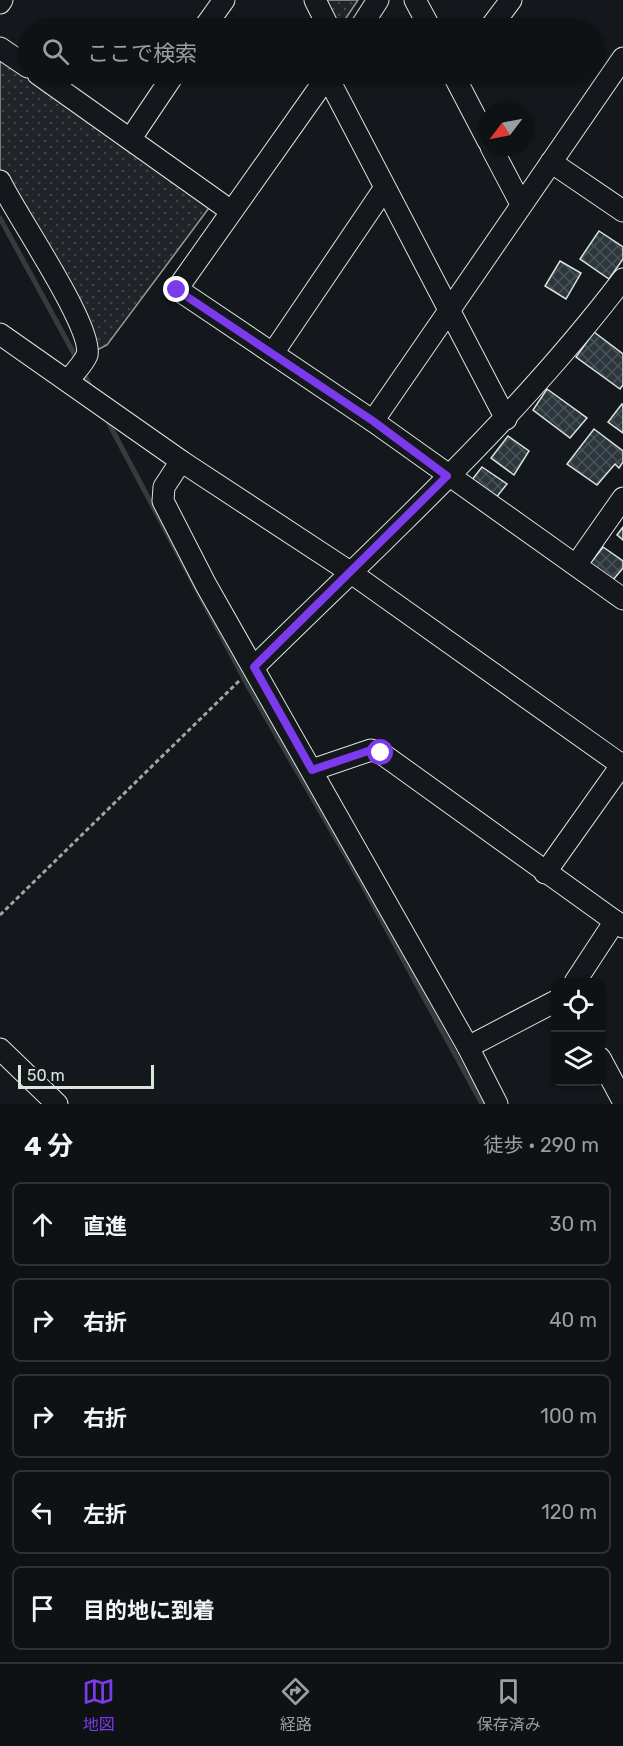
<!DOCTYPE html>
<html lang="ja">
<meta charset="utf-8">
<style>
body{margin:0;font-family:Rubik,"Noto Sans JP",sans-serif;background:#181b1e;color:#f1f3f6}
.controls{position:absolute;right:18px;bottom:18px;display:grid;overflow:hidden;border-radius:9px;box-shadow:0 2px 4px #0004}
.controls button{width:54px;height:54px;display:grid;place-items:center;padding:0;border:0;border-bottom:2px solid #2f3234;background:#0f1215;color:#f1f3f6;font:30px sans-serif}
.compass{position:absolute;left:479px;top:102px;width:54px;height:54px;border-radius:50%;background:#0f1215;box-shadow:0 2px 4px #0004;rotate:238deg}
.scale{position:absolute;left:18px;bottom:15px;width:136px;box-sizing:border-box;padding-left:6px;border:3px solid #d8e6dc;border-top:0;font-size:16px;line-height:21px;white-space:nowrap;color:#d8e6dc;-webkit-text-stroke:4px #14181c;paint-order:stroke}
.stop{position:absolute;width:18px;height:18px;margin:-14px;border:4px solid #7c3aed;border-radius:50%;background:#fff}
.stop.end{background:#7c3aed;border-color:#fff;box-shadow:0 2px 6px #0008}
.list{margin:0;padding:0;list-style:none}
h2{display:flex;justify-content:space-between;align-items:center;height:78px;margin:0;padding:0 24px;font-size:26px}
h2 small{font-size:20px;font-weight:400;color:#9b9ea0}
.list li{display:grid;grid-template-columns:39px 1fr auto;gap:18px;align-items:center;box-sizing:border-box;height:84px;margin:0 12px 12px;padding:0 12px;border:2px solid #2f3234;border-radius:9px}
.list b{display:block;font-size:22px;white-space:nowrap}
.list em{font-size:20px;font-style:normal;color:#9b9ea0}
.icon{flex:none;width:33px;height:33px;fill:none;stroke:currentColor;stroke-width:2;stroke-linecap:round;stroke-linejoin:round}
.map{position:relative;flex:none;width:623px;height:1104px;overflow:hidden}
.search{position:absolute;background:#0f1215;box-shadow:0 2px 4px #0004;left:18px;right:18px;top:18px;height:66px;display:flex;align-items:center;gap:15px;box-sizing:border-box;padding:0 21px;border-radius:33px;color:#9b9ea0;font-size:22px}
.sheet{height:558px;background:#0f1215}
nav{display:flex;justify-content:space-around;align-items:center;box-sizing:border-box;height:84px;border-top:2px solid #2f3234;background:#0f1215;font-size:16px;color:#9b9ea0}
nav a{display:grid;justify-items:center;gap:3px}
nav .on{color:#7c3aed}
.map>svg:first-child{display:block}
.grass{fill:url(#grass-dots);stroke:#939e99;stroke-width:1.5}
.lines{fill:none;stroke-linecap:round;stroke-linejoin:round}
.stream{stroke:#363b3e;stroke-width:5}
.building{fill:url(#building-cross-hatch);stroke:#d8e6dc;stroke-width:1.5}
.minor-casing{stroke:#d8e6dc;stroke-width:23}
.path{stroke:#9da8a2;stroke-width:3;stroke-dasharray:4.5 3;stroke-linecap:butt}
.minor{stroke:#14181c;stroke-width:21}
.route{stroke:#7c3aed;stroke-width:8}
</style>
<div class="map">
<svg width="623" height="1104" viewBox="0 0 623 1104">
<defs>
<pattern id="grass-dots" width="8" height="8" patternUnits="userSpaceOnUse" patternTransform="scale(1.5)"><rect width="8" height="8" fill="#202428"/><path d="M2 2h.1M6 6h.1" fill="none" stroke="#404447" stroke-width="1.8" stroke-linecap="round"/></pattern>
<pattern id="building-cross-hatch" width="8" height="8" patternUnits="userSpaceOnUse" patternTransform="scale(1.5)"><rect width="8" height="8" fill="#2c363c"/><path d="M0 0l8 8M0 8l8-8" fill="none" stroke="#4a5358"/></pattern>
</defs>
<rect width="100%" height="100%" fill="#14181c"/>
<g class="grass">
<polygon points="318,0 358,0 342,24 328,18"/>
<polygon points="0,57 209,208 107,345 97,350 0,169"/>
</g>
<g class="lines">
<g class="stream">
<polyline points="0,218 78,361"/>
<polyline points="82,370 91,388"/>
<polyline points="106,418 248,686 361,882 482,1104"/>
</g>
</g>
<g class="building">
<polygon points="599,231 623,247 623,259 609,279 580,259"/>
<polygon points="560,261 581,273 566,299 545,286"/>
<polygon points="594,332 623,354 623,385 620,389 576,357"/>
<polygon points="547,389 587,418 570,438 533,410"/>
<polygon points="622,404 623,405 623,433 608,422"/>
<polygon points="594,429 623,451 623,462 619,468 615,464 597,485 567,464"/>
<polygon points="508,436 529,451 514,475 491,458"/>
<polygon points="482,467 507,484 495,499 471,481"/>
<polygon points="623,527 623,540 617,535"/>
<polygon points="603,547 623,561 623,568 612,581 589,565"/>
</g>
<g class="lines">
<g class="minor-casing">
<g id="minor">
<polyline points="315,0 329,28"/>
<polyline points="415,0 430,28"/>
<polyline points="0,3 2,0"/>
<polyline points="204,28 224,0"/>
<polyline points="360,28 378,0"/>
<polyline points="490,28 511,0"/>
<polyline points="0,48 28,67"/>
<polyline points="38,74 231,211"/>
<polyline points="329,74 177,289 373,421 623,599"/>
<polyline points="453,74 488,141"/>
<polyline points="327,76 506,419"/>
<polyline points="131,138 174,74"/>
<polyline points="491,147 521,204"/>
<polyline points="551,162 623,211"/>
<path d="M 0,181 C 14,212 94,327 87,355 C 84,363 73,374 68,381"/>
<polyline points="0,334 181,461 350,572 623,766"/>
<polyline points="273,353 384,189"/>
<polyline points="373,421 623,58"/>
<polyline points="181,461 164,487 163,501 206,585 468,1047 497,1104"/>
<polyline points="576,565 623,498"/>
<path d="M 254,667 C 381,542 515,421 623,279"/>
<polyline points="312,770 371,750 381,753 623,927"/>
<polyline points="545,873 623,763"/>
<polyline points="575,982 615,921"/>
<polyline points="468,1047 556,1001"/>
<polyline points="0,1049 57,1104"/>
<polyline points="600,1058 623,1101"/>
</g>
</g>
<polyline class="path" points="0,915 239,681"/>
<use href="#minor" class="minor"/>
</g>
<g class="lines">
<polyline class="route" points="177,290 373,421 447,476 254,667 312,770 371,750 381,753"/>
</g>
</svg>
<div class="controls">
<button><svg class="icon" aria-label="locate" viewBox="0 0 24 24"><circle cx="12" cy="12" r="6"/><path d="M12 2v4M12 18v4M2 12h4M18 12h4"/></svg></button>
<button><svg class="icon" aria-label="layers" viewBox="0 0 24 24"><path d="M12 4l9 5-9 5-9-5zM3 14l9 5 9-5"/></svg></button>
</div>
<svg class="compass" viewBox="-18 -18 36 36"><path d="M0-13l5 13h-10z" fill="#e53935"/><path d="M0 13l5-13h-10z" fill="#9b9ea0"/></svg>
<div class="scale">50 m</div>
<div class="stop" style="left:381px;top:753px"></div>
<div class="stop end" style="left:177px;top:290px"></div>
<div class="search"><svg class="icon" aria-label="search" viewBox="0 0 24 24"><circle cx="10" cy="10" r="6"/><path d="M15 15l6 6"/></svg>ここで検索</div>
</div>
<section class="sheet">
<h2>4 分<small>徒歩 · 290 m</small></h2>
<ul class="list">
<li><svg class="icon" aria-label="ahead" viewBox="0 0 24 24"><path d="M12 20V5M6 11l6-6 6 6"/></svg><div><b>直進</b></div><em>30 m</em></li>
<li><svg class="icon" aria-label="right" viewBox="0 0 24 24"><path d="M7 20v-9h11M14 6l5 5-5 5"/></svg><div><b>右折</b></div><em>40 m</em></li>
<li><svg class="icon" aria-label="right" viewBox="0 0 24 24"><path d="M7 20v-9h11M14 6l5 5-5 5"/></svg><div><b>右折</b></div><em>100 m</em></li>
<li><svg class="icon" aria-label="left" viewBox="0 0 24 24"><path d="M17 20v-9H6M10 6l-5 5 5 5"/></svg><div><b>左折</b></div><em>120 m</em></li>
<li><svg class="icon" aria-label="arrive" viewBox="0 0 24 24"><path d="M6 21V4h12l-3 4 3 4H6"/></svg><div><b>目的地に到着</b></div></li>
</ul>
</section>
<nav>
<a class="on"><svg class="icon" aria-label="map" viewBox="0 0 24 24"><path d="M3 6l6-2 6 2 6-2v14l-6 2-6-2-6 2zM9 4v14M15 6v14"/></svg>地図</a>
<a><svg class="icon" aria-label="directions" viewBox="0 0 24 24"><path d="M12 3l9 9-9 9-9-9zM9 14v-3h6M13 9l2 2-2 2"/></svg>経路</a>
<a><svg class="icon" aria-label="saved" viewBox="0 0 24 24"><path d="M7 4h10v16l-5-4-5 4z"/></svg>保存済み</a>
</nav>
